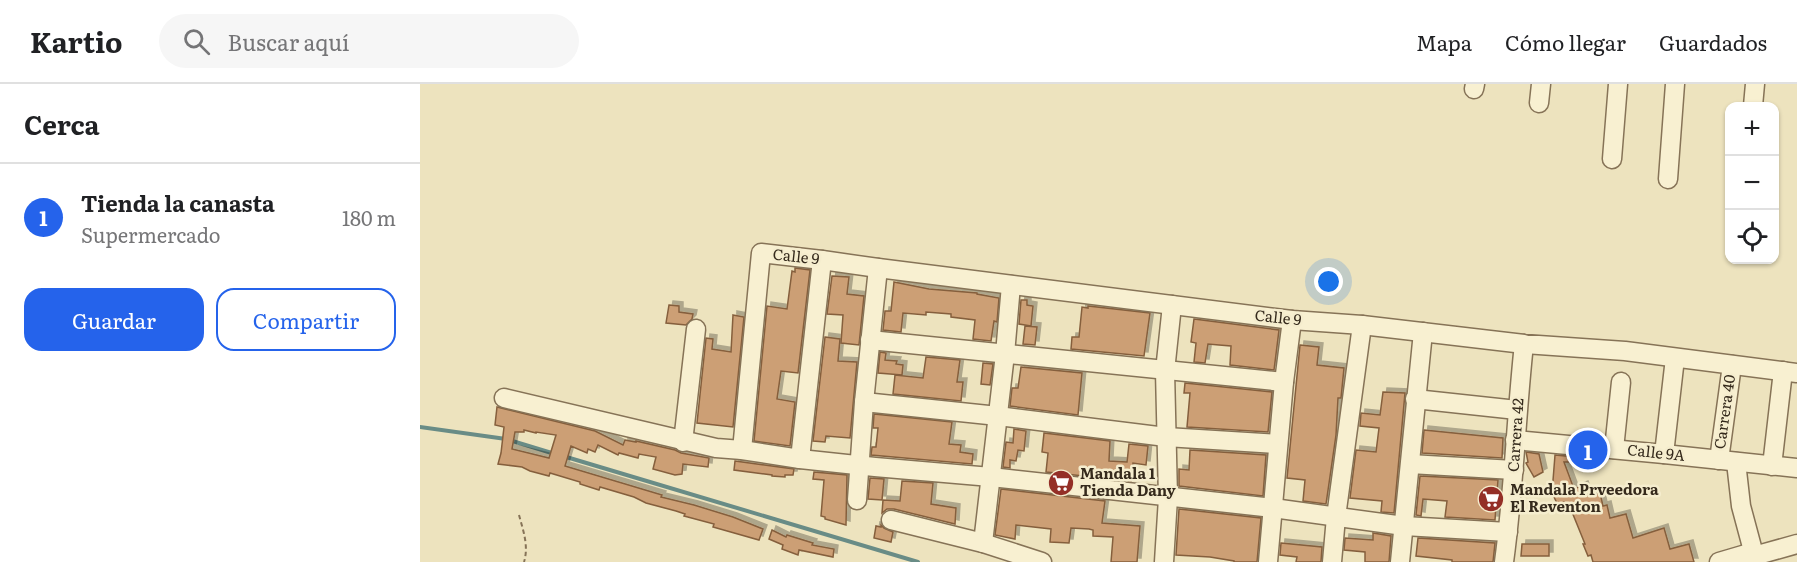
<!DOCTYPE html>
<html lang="es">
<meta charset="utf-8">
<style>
body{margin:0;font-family:Literata,serif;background:#f6f6f6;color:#202124}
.controls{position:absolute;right:18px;top:18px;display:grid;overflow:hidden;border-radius:12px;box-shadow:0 2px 4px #0004}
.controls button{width:54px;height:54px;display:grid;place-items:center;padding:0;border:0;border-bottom:2px solid #e0e0e0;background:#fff;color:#202124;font:30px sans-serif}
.you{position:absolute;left:909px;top:198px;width:21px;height:21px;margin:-15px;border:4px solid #fff;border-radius:50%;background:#1a73e8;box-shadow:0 0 0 9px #1a73e833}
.badge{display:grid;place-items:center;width:39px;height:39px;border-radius:50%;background:#2563eb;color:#fff;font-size:20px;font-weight:700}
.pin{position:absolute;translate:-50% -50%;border:3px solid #fff;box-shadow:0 2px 6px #0006}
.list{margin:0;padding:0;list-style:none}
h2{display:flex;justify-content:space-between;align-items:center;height:78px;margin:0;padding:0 24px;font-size:26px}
h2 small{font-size:20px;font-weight:400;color:#757577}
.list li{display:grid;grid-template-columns:39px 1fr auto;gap:18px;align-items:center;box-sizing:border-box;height:108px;padding:0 24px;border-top:2px solid #e0e0e0}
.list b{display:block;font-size:22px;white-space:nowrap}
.list p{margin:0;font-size:20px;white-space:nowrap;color:#757577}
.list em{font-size:20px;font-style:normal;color:#757577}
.actions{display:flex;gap:12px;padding:18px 24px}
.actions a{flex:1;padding:14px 0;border:2px solid #2563eb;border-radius:18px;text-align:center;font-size:21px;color:#2563eb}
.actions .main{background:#2563eb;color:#fff}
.icon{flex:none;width:33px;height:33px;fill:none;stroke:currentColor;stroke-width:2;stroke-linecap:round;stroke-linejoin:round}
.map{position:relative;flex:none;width:1377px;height:478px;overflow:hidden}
header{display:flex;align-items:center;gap:36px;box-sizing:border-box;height:84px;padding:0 30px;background:#fff;border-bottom:2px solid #e0e0e0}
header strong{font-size:28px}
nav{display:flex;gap:33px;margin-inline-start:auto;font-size:21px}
.search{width:420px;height:54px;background:#f6f6f6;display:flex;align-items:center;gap:15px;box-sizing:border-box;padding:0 21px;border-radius:33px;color:#757577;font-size:22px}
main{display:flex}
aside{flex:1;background:#fff}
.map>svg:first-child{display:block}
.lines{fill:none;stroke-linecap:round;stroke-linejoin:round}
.stream{stroke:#698c86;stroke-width:4}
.building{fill:#cc9f74;stroke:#855f3d;stroke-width:1.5;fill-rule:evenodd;filter:url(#shadow)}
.minor-casing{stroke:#867357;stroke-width:21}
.path{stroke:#867357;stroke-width:2;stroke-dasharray:4.5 3;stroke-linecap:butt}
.minor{stroke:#f8f0d1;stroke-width:18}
.labels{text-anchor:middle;stroke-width:5;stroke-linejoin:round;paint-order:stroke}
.street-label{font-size:15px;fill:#352a1c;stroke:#f5edce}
.poi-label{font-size:15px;font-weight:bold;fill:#352a1c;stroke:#f5edce;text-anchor:start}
</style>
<header>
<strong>Kartio</strong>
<div class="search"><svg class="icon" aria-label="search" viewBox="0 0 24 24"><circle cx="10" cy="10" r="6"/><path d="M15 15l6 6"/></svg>Buscar aquí</div>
<nav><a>Mapa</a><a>Cómo llegar</a><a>Guardados</a></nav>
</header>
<main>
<aside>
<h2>Cerca<small></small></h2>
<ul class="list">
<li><span class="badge">1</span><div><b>Tienda la canasta</b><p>Supermercado</p></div><em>180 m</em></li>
</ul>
<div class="actions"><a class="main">Guardar</a><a>Compartir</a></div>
</aside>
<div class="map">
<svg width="1377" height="478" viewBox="0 0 1377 478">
<defs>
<filter id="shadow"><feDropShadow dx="4" dy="-4" stdDeviation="0" flood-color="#0004"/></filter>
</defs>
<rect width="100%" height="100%" fill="#ede3be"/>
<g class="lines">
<g class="stream">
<polyline points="0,343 86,355 135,370"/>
<polyline points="143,372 498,478"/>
</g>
</g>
<g class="building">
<polygon points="375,184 390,186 378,289 361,287 357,315 375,318 370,362 334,357 347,222 367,225 372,187 375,188"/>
<polygon points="412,192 429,193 427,210 444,212 439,261 421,259 423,231 407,230"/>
<polygon points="474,198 509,205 557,209 557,210 579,214 577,238 574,237 571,257 553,255 555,236 531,233 531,230 506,228 506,231 483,229 481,248 463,246 465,227 471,227"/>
<polygon points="601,216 607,216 607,221 613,222 611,242 599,240"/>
<polygon points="249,221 259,222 259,228 273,230 272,235 266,241 246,239"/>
<polygon points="668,222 730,229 724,272 651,265 652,253 659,253 662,223 668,224"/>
<polygon points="313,231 324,233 313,343 277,339 286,254 293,255 292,265 311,268"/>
<polygon points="774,235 859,246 854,286 810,281 811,262 799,261 788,260 785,279 774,278 776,259 771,258"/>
<polygon points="605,242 617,243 615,261 603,260"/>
<polygon points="405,253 420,255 418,277 437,278 430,354 406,352 405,358 393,357"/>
<polygon points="880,261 899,263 897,281 924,284 921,314 918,314 916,351 906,420 883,417 885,396 867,394"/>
<polygon points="460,268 466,269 465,276 477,277 476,280 483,281 482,291 458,289"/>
<polygon points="506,273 540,276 537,298 543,298 541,317 473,310 475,291 503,294"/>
<polygon points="563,279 573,280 570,301 561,300"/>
<polygon points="601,283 662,289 658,331 590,322 592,304 598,304"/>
<polygon points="765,299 852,308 848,348 767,343 770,309 764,309"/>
<polygon points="963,308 985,309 974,429 961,428 962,417 930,414 936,366 956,368 959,344 940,342 941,329 960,331"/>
<path d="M 77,323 L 175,347 L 203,361 L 205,356 L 216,358 L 216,357 L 255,366 L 261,369 L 289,374 L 288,383 L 263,380 L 262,390 L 255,391 L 233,385 L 236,373 L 219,370 L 218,374 L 199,369 L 198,371 L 178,361 L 175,368 L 168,365 L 167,369 L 151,362 L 145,382 L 242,411 L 241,413 L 274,421 L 313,433 L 343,445 L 339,456 L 293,443 L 294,440 L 264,432 L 265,430 L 256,427 L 226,419 L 214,413 L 180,403 L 179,406 L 160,400 L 160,398 L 130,389 L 129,392 L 110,387 L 102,383 L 78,380 L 81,369 L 84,343 L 75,341 ZM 104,346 L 116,349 L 116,348 L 136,351 L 129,374 L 92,365 L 95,348 L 104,348 Z"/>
<polygon points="454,330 532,338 529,360 541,361 540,368 553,370 552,380 451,371 452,363 456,363 458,344 453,344"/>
<polygon points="594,345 606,347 604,367 598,366 596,377 590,376 590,384 583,383 586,358 593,359"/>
<polygon points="1004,346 1083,354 1082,374 1002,369"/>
<polygon points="624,349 690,357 689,377 707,378 709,360 728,362 726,381 713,379 711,397 626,388 628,369 622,368"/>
<polygon points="770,366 846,371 843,412 759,402 759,385 769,386"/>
<polygon points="1106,368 1119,370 1123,388 1114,393 1106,379 1108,378"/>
<polygon points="1135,371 1156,373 1156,378 1144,378 1154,405 1164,401 1168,412 1180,409 1183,422 1187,421 1190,434 1206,430 1213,454 1244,444 1250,465 1269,460 1274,478 1173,478 1171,471 1168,472 1163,460 1165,460 1152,428 1149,429 1144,418 1138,421 1132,409"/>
<polygon points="315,377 374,385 373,391 365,391 365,393 352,392 352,391 314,386"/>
<polygon points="394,388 427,391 426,441 405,435 405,433 401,432 404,396 393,395"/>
<polygon points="1000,392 1078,396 1075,436 1025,433 1027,417 1003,415 1001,432 996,431"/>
<polygon points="450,394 464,395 462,416 448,415"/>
<polygon points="482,397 513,399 511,420 536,424 535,440 474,425 467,425 462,429 463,416 480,417"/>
<polygon points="581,405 685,417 682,439 720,442 717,478 691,478 693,453 673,452 673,446 669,445 651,444 649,459 630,458 631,445 596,441 595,455 575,451"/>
<polygon points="759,425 841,434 837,478 814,478 814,477 790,473 756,471"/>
<polygon points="461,441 464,444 473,448 471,458 454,454 456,442 461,443"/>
<polygon points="352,446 366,453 367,451 393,459 392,461 414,465 413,473 379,466 378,471 362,465 363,461 349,455"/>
<polygon points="953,449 971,452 969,478 945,478 945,468 924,466 925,454 953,456"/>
<polygon points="998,454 1075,459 1073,478 1032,478 1032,476 996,472"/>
<polygon points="861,459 902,463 901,478 876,478 877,473 860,471"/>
<polygon points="1102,460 1129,460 1129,472 1101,472"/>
</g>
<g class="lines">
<g class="minor-casing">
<g id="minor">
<polyline points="1054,5 1055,0"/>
<polyline points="1119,19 1121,0"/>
<polyline points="1333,22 1335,0"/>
<polyline points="1192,75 1198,0"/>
<polyline points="1248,95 1255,0"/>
<polyline points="450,256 864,298"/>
<polyline points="84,314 296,364 322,366 380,375 455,383 571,393 853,424 984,442 1088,448"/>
<polyline points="995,315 1097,326"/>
<polyline points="444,318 578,332 746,353 858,360"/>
<polyline points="1095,356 1244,370 1377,384"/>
<polyline points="263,358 276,245"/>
<polyline points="1194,365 1201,298"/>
<polyline points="322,366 341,169 402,176 458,184 872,236 942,241 1104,260 1205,267 1377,289"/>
<polyline points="1244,370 1255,274"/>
<polyline points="380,375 402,176"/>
<polyline points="1299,376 1312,281"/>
<polyline points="1316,378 1321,422 1336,478"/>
<polyline points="990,380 1094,386"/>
<polyline points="1352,382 1363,287"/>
<polyline points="437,416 444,318 458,184"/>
<polyline points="471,436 563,459 622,478"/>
<polyline points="563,459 585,270 591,201"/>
<polyline points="1334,472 1377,460"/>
<polyline points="744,478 748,414 745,287 752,221"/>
<polyline points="848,478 864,298 872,236"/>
<polyline points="912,478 916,433 942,241"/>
<polyline points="980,478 1003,248"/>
<path d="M 1084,478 C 1094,406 1096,333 1104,260"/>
<polyline points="1299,478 1333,468"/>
</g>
</g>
<path class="path" d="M 99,431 C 103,446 109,462 104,478"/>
<use href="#minor" class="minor"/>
</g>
<defs>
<g id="supermarket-disc" transform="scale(1.35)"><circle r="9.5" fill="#942f27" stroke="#f5edce"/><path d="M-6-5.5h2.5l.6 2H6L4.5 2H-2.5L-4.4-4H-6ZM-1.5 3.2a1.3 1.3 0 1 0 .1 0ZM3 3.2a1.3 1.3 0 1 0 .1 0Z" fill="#fff"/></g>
</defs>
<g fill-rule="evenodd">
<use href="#supermarket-disc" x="641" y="399"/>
<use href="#supermarket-disc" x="1071" y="415"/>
</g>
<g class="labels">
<g class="street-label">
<text transform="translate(376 173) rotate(6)" y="5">Calle 9</text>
<text transform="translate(858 234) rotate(6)" y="5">Calle 9</text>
<text transform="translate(1305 328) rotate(-82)" y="5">Carrera 40</text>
<text transform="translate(1096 351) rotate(-86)" y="5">Carrera 42</text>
<text transform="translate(1236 369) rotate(6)" y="5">Calle 9A</text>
</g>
<g class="poi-label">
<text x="660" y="395">Mandala 1<tspan x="660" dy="17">Tienda Dany</tspan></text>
<text x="1090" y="411">Mandala Prveedora<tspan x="1090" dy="17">El Reventon</tspan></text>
</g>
</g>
</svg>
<div class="controls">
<button>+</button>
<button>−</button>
<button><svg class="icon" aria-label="locate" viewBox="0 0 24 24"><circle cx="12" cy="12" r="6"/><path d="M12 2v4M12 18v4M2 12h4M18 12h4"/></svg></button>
</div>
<div class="you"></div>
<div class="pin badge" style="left:1168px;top:366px">1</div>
</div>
</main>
